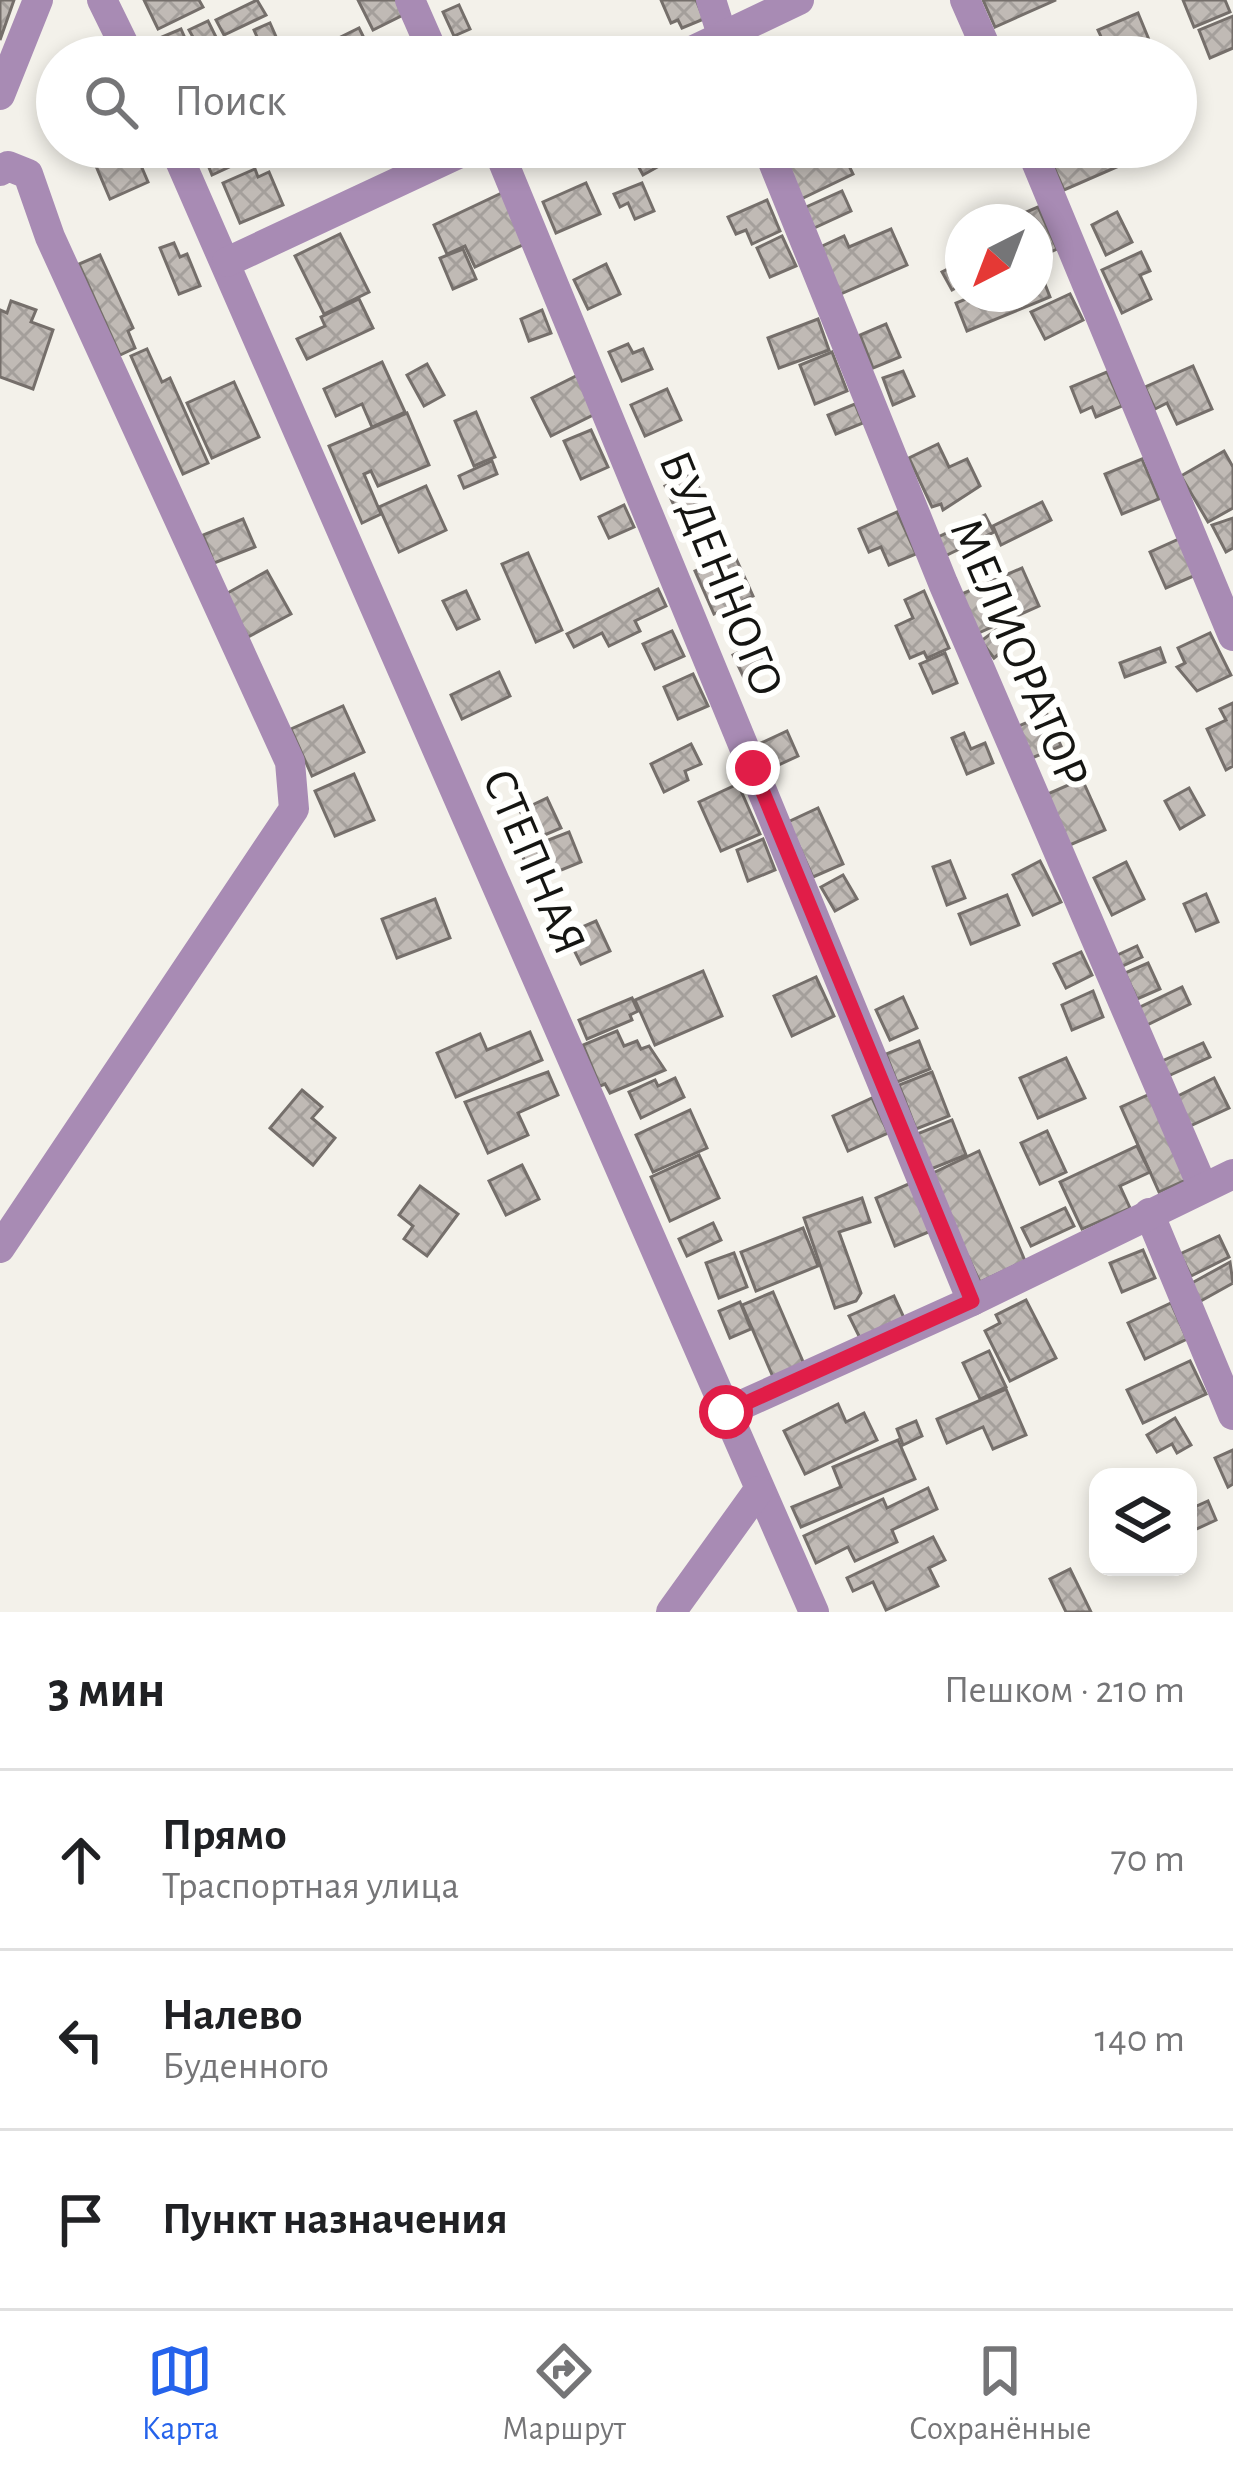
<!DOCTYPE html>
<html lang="ru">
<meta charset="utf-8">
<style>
body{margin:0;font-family:"Alegreya Sans",sans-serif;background:#f6f6f6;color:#202124}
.controls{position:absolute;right:36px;bottom:36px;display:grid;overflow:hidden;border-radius:24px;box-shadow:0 6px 18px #0003}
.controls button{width:108px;height:108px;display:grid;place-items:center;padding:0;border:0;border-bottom:3px solid #e0e0e0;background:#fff;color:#202124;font:60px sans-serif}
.compass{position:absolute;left:945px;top:204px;width:108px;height:108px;border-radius:50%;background:#fff;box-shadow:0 6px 18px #0003;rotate:222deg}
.stop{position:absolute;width:36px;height:36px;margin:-27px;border:9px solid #e11d48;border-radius:50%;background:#fff}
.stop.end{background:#e11d48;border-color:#fff;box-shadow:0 3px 12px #0008}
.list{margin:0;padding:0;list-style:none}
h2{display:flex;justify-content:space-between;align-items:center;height:156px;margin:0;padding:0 48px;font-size:51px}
h2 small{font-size:39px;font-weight:400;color:#757577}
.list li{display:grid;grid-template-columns:78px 1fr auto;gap:36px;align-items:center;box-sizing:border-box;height:180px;padding:0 48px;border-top:3px solid #e0e0e0}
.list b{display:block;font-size:45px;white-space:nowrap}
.list p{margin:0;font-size:39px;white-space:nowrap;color:#757577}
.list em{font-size:39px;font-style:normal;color:#757577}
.icon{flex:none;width:66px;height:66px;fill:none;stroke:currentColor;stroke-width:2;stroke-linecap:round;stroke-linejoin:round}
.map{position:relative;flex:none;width:1233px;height:1612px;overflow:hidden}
.search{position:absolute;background:#fff;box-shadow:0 6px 18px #0003;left:36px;right:36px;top:36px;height:132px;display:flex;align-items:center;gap:30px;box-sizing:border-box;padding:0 42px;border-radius:66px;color:#757577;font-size:45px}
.sheet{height:696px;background:#fff}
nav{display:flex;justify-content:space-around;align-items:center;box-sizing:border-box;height:168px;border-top:3px solid #e0e0e0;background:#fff;font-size:33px;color:#757577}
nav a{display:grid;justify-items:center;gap:6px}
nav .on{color:#2563eb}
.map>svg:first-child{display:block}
.building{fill:url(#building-cross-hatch);stroke:#756f6b;stroke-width:3}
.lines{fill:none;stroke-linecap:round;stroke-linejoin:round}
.minor{stroke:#a88bb4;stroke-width:30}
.route{stroke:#e11d48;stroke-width:15}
.labels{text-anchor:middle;stroke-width:12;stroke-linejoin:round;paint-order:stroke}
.street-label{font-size:48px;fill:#151512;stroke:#fffffd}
</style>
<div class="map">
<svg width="1233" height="1612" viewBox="0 0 1233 1612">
<defs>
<pattern id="building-cross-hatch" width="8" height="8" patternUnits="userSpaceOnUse" patternTransform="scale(3)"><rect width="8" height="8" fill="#c0bab5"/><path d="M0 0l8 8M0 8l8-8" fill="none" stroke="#a49f9b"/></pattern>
</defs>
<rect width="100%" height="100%" fill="#f3f1ea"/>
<g class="building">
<polygon points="0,0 14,0 0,40"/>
<polygon points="144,0 199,0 203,7 158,29"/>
<polygon points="257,0 266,15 224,35 216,20"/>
<polygon points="358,0 398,0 405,14 373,30"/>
<polygon points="661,0 696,0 704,19 682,28 678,20 671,23"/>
<polygon points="983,0 1056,0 995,27"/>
<polygon points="1183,0 1225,0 1230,12 1194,27"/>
<polygon points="459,5 470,29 454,36 443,12"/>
<polygon points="1138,13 1154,52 1097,57 1108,52 1098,30"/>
<polygon points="1233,16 1233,48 1210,58 1199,30"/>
<polygon points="208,21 217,39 199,48 189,30"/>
<polygon points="270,23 285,57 266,57 254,30"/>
<polygon points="359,28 369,48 350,57 300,57"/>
<polygon points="181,29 192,54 157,57 150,42"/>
<polygon points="101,147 133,147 148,182 110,199 90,152"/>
<polygon points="222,147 251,147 255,155 212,175 204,155"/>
<polygon points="628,147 651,147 661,165 643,175"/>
<polygon points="820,147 840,147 853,174 801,199 785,164"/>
<polygon points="978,147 1015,147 1016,150 984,163"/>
<polygon points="1045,147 1119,147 1126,163 1064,190"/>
<polygon points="255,169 258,177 269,172 283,205 240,223 223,183"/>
<polygon points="586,183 600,214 556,233 543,202"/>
<polygon points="642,183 654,211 635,219 628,203 620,207 614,194"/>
<polygon points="506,191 529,242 475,267 465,246 447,254 434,225"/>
<polygon points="842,191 851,211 814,228 804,208"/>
<polygon points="767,200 780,231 752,244 746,230 736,234 728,217"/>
<polygon points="1038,207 1057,249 1035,259 1035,222 1003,222"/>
<polygon points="1117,212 1132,242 1106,255 1092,225"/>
<polygon points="891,229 907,265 836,296 818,248 844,236 849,247"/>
<polygon points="340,234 369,292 324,314 295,256"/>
<polygon points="782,236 796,266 770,277 757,248"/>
<polygon points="174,243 180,257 187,254 200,286 179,294 160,248"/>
<polygon points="463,249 476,279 453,289 440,258"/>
<polygon points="1141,252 1150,271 1140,275 1151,299 1122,313 1102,270"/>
<polygon points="100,255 133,328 128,331 135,348 120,355 79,264"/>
<polygon points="960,263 963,284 952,290 942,272"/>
<polygon points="606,264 620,294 588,309 574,280"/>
<polygon points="1039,269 1050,297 967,331 956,303 978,294 1035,294"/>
<polygon points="1070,294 1083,320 1045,339 1031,312"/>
<polygon points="359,299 373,328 307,359 297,339 325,326 321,317"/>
<polygon points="11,301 36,310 31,322 53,330 33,389 0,377 0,310 7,313"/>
<polygon points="542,310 551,333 529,341 521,319"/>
<polygon points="818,319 829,350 779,368 768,338"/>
<polygon points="886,324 900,357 873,368 860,335"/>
<polygon points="628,344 633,353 643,349 652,369 622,381 609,352"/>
<polygon points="147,349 162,382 170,378 208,463 183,474 131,356"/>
<polygon points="832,352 847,391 815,404 800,365"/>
<polygon points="382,362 405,412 372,427 362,404 336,416 324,389"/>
<polygon points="427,364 444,395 424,406 407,375"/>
<polygon points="1193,366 1212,409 1177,424 1167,403 1155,409 1145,387"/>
<polygon points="903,371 914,396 893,405 883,378"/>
<polygon points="584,372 603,410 551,436 532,398"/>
<polygon points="1107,372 1122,406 1096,417 1092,407 1081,412 1071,387"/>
<polygon points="234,382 259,437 212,458 187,403"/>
<polygon points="667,389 681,420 645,436 631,405"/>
<polygon points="855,404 863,423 836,434 828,415"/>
<polygon points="476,412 495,457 474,466 455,421"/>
<polygon points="407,413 429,465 378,486 371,471 364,474 381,514 362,523 329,446"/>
<polygon points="591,430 608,467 581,479 564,441"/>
<polygon points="938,444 949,467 967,459 980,486 943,510 941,504 932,507 909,458"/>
<polygon points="1224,451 1233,467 1233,508 1208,522 1181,476"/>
<polygon points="1142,459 1159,499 1122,514 1105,474"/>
<polygon points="492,461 497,474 464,488 459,476"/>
<polygon points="693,474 711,515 684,527 665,486"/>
<polygon points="426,486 446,530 399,552 379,507"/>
<polygon points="1042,502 1051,520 1001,545 993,526"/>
<polygon points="624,505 634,527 609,538 599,517"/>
<polygon points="897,512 916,554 889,565 881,547 869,552 859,529"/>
<polygon points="985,515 994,532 945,556 936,538"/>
<polygon points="1233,518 1233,548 1226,552 1212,525"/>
<polygon points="243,519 255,547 214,563 203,535"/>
<polygon points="1179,539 1196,575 1166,588 1150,552"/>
<polygon points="528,553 562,630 536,642 502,564"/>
<polygon points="734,554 753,596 714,614 695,571"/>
<polygon points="1022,568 1039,606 974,635 957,596"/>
<polygon points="267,571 291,614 248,637 224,595"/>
<polygon points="658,589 666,606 635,621 640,631 609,646 602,633 574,647 567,634"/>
<polygon points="466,591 479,619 457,629 443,601"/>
<polygon points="924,591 949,648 927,658 924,652 910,658 896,626 913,618 905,600"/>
<polygon points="1004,624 1016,640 994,658 981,641"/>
<polygon points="672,631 684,656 655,669 643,644"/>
<polygon points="1210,633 1231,675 1197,691 1177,667 1185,663 1178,648"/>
<polygon points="756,644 768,671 746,682 733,655"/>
<polygon points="1160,648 1165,662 1125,677 1120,663"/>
<polygon points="945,653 957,683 933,693 920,664"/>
<polygon points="499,672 510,696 462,719 451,695"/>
<polygon points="693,674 708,706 678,719 664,687"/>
<polygon points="1233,703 1233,766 1226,770 1207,729 1226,720 1220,709"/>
<polygon points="343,706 364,752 312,776 291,729"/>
<polygon points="1047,714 1061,746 1027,760 1014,728"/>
<polygon points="787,731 798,756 772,768 761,743"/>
<polygon points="964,733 971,749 985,743 993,763 967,774 952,738"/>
<polygon points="691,744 701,764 685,771 688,780 664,792 651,764"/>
<polygon points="354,774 374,820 335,836 315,791"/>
<polygon points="1082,779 1105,830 1065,847 1043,796"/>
<polygon points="738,784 760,834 721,851 699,802"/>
<polygon points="1189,788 1204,815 1180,829 1165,801"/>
<polygon points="547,798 561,828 533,840 520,811"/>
<polygon points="818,808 843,864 813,877 788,822"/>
<polygon points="569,832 581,862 549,875 544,861 528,868 520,851"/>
<polygon points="763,839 775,870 748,881 737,850"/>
<polygon points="950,861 965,898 947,905 933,867"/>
<polygon points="1040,861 1061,902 1033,915 1013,875"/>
<polygon points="1126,862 1144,899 1112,915 1094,878"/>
<polygon points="843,875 857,899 835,911 821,887"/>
<polygon points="1206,894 1218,922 1196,931 1184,904"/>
<polygon points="1007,895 1019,925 971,944 959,914"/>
<polygon points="435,899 450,938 397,958 382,919"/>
<polygon points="596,921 610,951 581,964 566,934"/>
<polygon points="1137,946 1142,957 1116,969 1111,958"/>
<polygon points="1081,952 1092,975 1066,988 1054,964"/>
<polygon points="1148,963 1160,989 1137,999 1125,973"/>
<polygon points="703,971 722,1016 655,1045 635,1000"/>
<polygon points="816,977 834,1016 792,1036 774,996"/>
<polygon points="1182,987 1190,1004 1145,1026 1136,1009"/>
<polygon points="1093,991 1103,1017 1072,1030 1062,1005"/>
<polygon points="903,997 917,1028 890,1040 876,1010"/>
<polygon points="632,998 638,1011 630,1015 632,1020 587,1039 579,1020"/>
<polygon points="617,1031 624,1046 637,1041 641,1049 649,1046 665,1070 610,1093 605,1084 600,1086 583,1045"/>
<polygon points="530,1032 542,1060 456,1097 437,1053 480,1034 487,1050"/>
<polygon points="919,1041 930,1069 897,1082 886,1054"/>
<polygon points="1203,1043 1210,1057 1168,1076 1162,1061"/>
<polygon points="1066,1058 1085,1098 1038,1118 1020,1078"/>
<polygon points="548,1072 558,1095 518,1113 528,1135 488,1153 465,1102"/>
<polygon points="932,1072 949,1116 916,1129 899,1085"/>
<polygon points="675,1078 684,1097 641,1118 629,1092 655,1080 658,1086"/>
<polygon points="1214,1078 1229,1108 1190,1126 1176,1097"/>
<polygon points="302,1090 322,1107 312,1118 335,1138 313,1165 270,1128"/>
<polygon points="1150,1094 1188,1179 1159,1192 1121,1107"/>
<polygon points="872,1098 888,1133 848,1151 833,1116"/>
<polygon points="690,1110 707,1148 653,1172 636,1135"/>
<polygon points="952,1120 966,1155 931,1169 917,1134"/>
<polygon points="1047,1131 1066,1172 1040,1184 1021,1143"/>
<polygon points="1137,1146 1150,1172 1120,1186 1130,1208 1082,1229 1060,1182"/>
<polygon points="979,1151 1025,1261 980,1282 929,1175"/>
<polygon points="699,1155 719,1198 670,1221 651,1177"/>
<polygon points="522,1165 539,1199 506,1215 489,1181"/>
<polygon points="911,1183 931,1231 895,1246 876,1198"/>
<polygon points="420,1186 458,1214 427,1256 404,1239 413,1226 399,1215"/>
<polygon points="862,1198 870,1222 839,1232 861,1293 856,1301 835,1308 804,1218"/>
<polygon points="1065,1208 1074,1226 1031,1246 1022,1228"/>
<polygon points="713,1223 721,1240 687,1256 679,1239"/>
<polygon points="803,1228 818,1266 756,1291 741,1252"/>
<polygon points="1219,1236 1229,1257 1191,1276 1180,1254"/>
<polygon points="1143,1250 1155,1278 1122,1292 1110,1263"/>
<polygon points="734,1253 747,1287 719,1298 706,1263"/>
<polygon points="1230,1262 1233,1283 1199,1302 1190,1284"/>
<polygon points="773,1292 804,1364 773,1377 742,1305"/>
<polygon points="894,1296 905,1320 861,1340 849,1316"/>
<polygon points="1026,1300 1056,1358 1010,1381 985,1331 1000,1323 996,1315"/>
<polygon points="740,1302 751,1329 730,1338 719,1311"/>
<polygon points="1171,1303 1187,1339 1145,1359 1128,1323"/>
<polygon points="989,1351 1006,1387 980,1399 963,1363"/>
<polygon points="1190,1361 1206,1394 1143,1423 1127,1390"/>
<polygon points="1006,1389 1026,1435 993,1449 983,1427 947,1443 937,1419"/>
<polygon points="838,1404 846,1422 864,1413 877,1440 805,1474 784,1431"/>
<polygon points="1175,1418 1191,1445 1177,1453 1172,1444 1157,1452 1147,1435"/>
<polygon points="916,1421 922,1436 903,1445 897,1429"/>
<polygon points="898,1440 915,1479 801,1527 792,1507 841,1487 833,1467"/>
<polygon points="1233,1450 1233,1484 1228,1487 1215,1458"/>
<polygon points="928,1488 937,1509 892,1530 897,1542 855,1561 848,1547 816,1563 804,1536 883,1499 887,1508"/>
<polygon points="1208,1501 1216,1520 1190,1532 1188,1510"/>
<polygon points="933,1537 945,1560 929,1568 938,1586 886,1610 873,1582 853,1591 847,1578"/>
<polygon points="1070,1569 1091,1612 1066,1612 1050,1579"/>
</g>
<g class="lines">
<g class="minor">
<polyline points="102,0 130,57"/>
<polyline points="410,0 435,57"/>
<polyline points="711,0 729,57"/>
<polyline points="965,0 990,57"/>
<polyline points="679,57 799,0"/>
<polyline points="0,95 38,0"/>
<polyline points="174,147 814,1612"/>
<polyline points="497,147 972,1301"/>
<polyline points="767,147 943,583 1203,1188"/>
<polyline points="1030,147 1233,636"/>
<polyline points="0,171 8,166 28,174 50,237 290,762 294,809 0,1248"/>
<polyline points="227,262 473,147"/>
<polyline points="1149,1213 1233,1415"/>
<polyline points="726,1412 972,1301 1233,1174"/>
<polyline points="671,1612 758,1491"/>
</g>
</g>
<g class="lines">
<polyline class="route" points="726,1412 972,1301 753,768"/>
</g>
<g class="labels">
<g class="street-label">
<text transform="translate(723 573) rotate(68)" y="17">БУДЕННОГО</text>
<text transform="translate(1021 652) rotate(67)" y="17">МЕЛИОРАТОР</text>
<text transform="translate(536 861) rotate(67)" y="17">СТЕПНАЯ</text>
</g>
</g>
</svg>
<div class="controls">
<button><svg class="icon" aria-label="layers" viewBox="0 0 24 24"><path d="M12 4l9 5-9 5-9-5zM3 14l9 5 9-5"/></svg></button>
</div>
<svg class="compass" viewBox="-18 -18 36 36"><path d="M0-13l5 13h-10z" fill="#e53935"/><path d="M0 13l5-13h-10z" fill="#757577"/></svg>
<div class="stop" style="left:726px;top:1412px"></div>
<div class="stop end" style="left:753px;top:768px"></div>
<div class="search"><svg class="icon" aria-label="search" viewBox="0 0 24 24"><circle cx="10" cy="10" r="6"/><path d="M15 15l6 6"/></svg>Поиск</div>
</div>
<section class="sheet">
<h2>3 мин<small>Пешком · 210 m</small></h2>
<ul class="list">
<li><svg class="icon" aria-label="ahead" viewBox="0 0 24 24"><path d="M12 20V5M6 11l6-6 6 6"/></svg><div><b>Прямо</b><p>Траспортная улица</p></div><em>70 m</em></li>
<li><svg class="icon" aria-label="left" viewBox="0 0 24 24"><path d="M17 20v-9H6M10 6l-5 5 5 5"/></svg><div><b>Налево</b><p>Буденного</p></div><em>140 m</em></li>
<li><svg class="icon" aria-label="arrive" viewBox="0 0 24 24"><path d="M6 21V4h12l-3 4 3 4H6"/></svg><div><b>Пункт назначения</b></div></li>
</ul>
</section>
<nav>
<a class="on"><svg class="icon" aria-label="map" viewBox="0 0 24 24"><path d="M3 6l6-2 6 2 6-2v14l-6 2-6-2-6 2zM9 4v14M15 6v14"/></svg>Карта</a>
<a><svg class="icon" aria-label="directions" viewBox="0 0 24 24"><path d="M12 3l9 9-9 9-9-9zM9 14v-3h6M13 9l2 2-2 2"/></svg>Маршрут</a>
<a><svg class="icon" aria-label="saved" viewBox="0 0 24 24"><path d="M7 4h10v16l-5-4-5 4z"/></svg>Сохранённые</a>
</nav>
